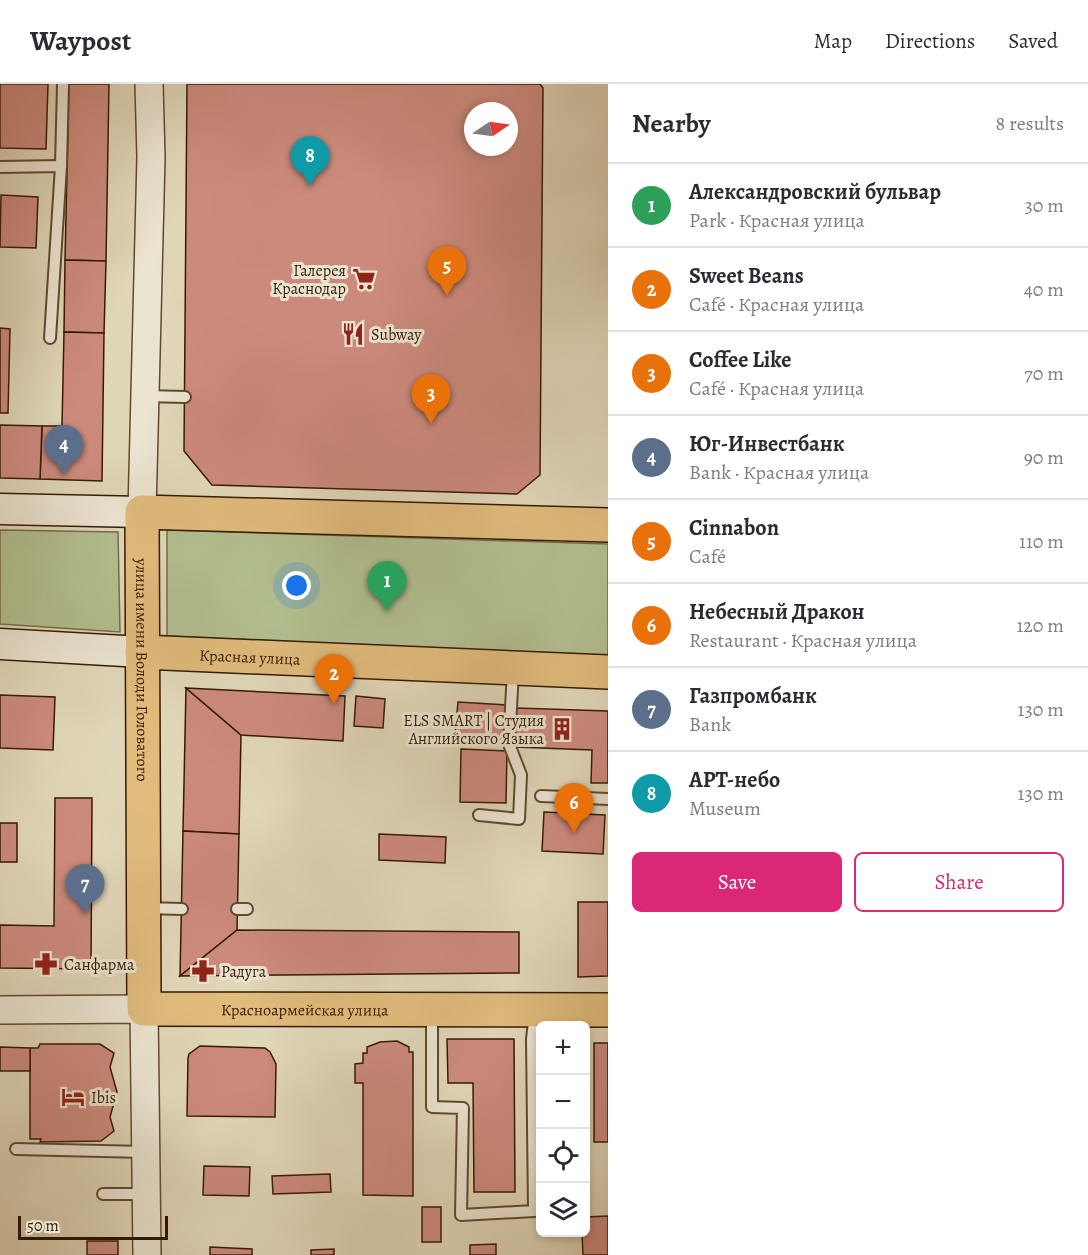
<!DOCTYPE html>
<meta charset="utf-8">
<style>
body{margin:0;font-family:Alegreya,serif;background:#f2f2f3;color:#2b2b33}
.controls{position:absolute;right:18px;bottom:18px;display:grid;overflow:hidden;border-radius:9px;box-shadow:0 3px 9px #0003}
.controls button{width:54px;height:54px;display:grid;place-items:center;padding:0;border:0;border-bottom:2px solid #e1e1e2;background:#fff;color:#2b2b33;font:30px sans-serif}
.compass{position:absolute;left:464px;top:18px;width:54px;height:54px;border-radius:50%;background:#fff;box-shadow:0 3px 9px #0003;rotate:77deg}
.scale{position:absolute;left:18px;bottom:15px;width:150px;box-sizing:border-box;padding-left:6px;border:3px solid #351a02;border-top:0;font-size:16px;line-height:21px;white-space:nowrap;color:#351a02;-webkit-text-stroke:4px #ebe4d1;paint-order:stroke}
.you{position:absolute;left:297px;top:502px;width:21px;height:21px;margin:-15px;border:4px solid #fff;border-radius:50%;background:#1a73e8;box-shadow:0 0 0 9px #1a73e833}
.badge{display:grid;place-items:center;width:39px;height:39px;border-radius:50%;background:#db2777;color:#fff;font-size:20px;font-weight:700}
.pin{position:absolute;translate:-50% -50px;filter:drop-shadow(0 2px 3px #0008)}
.pin::after{content:'';position:absolute;top:32px;width:21px;height:18px;background:inherit;clip-path:polygon(0 0,100% 0,50% 100%)}
.list{margin:0;padding:0;list-style:none}
h2{display:flex;justify-content:space-between;align-items:center;height:78px;margin:0;padding:0 24px;font-size:26px}
h2 small{font-size:20px;font-weight:400;color:#7c7c81}
.list li{display:grid;grid-template-columns:39px 1fr auto;gap:18px;align-items:center;box-sizing:border-box;height:84px;padding:0 24px;border-top:2px solid #e1e1e2}
.list b{display:block;font-size:22px;white-space:nowrap}
.list p{margin:0;font-size:20px;white-space:nowrap;color:#7c7c81}
.list em{font-size:20px;font-style:normal;color:#7c7c81}
.actions{display:flex;gap:12px;padding:18px 24px}
.actions a{flex:1;padding:14px 0;border:2px solid #db2777;border-radius:9px;text-align:center;font-size:21px;color:#db2777}
.actions .main{background:#db2777;color:#fff}
.icon{flex:none;width:33px;height:33px;fill:none;stroke:currentColor;stroke-width:2;stroke-linecap:round;stroke-linejoin:round}
.map{position:relative;flex:none;width:608px;height:1171px;overflow:hidden}
header{display:flex;align-items:center;gap:36px;box-sizing:border-box;height:84px;padding:0 30px;background:#fff;border-bottom:2px solid #e1e1e2}
header strong{font-size:28px}
nav{display:flex;gap:33px;margin-inline-start:auto;font-size:21px}
main{display:flex}
aside{flex:1;background:#fff}
.map>svg:first-child{display:block}
.green{fill:#b2be8f;stroke:#746c48;stroke-width:1.5}
.building{fill:#cc8a7d;stroke:#351a02;stroke-width:1.5;fill-rule:evenodd}
.lines{fill:none;stroke-linecap:round;stroke-linejoin:round}
.service-casing{stroke:#604930;stroke-width:14}
.tertiary-casing{stroke:#604930;stroke-width:30}
.secondary-casing{stroke:#351a02;stroke-width:33}
.primary-casing{stroke:#351a02;stroke-width:36}
.service{stroke:#ebe4d1;stroke-width:10}
.tertiary{stroke:#ebe4d1;stroke-width:27}
.secondary{stroke:#ebe4d1;stroke-width:30}
.primary{stroke:#e0bb7c;stroke-width:33}
.labels{text-anchor:middle;stroke-width:6;stroke-linejoin:round;paint-order:stroke}
.poi-label{font-size:16px;fill:#351a02;stroke:#ebe4d1;text-anchor:start}
.street-label{font-size:16px;fill:#351a02;stroke:#ebe4d1}
</style>
<header>
<strong>Waypost</strong>
<nav><a>Map</a><a>Directions</a><a>Saved</a></nav>
</header>
<main>
<div class="map">
<svg width="608" height="1171" viewBox="0 0 608 1171">
<rect width="100%" height="100%" fill="#e0d6b8"/>
<filter id="stains"><feTurbulence type="fractalNoise" baseFrequency=".00333" numOctaves="4"/><feColorMatrix values="0 0 0 0 .2 0 0 0 0 .09 0 0 0 0 .02 0 0 0 .5 -.17"/></filter>
<radialGradient id="worn" r=".72"><stop offset=".6" stop-color="#630" stop-opacity="0"/><stop offset="1" stop-color="#630" stop-opacity=".3"/></radialGradient>
<g class="green">
<polygon points="0,446 118,448 120,548 0,540"/>
<polygon points="167,446 608,460 608,572 167,552"/>
</g>
<g class="building">
<polygon points="0,0 48,0 46,65 0,64"/>
<polygon points="69,0 109,0 106,177 65,176"/>
<path d="M 187,0 L 540,0 L 543,4 L 540,391 L 517,410 L 212,401 L 184,367 ZM 473,27 L 509,27 L 509,63 L 473,63 Z"/>
<polygon points="1,111 38,113 36,164 0,163"/>
<polygon points="65,176 106,177 104,249 64,248"/>
<polygon points="0,244 10,245 8,329 0,329"/>
<polygon points="64,248 104,249 102,397 40,395 42,342 62,342"/>
<polygon points="0,341 42,342 40,395 0,394"/>
<polygon points="186,604 241,651 239,750 183,747"/>
<polygon points="186,604 345,612 343,657 241,651"/>
<polygon points="0,611 55,613 53,666 0,664"/>
<polygon points="356,612 385,615 383,644 354,642"/>
<polygon points="458,618 507,621 505,655 455,651"/>
<polygon points="516,624 608,627 608,699 591,699 592,666 515,663"/>
<polygon points="461,665 507,667 506,719 460,718"/>
<polygon points="55,714 92,714 91,885 0,884 0,841 54,842"/>
<polygon points="544,728 605,731 603,770 542,767"/>
<rect x="0" y="739" width="17" height="39"/>
<polygon points="183,747 239,750 237,846 180,892"/>
<polygon points="379,750 446,753 445,779 379,776"/>
<polygon points="578,818 608,818 608,892 578,893"/>
<polygon points="237,846 519,848 519,889 180,892"/>
<polygon points="447,955 514,955 515,1108 474,1108 473,999 448,999"/>
<polygon points="397,957 409,963 409,968 413,968 413,1112 363,1111 363,999 355,999 355,980 363,979 363,969 367,969 367,963 380,958"/>
<rect x="594" y="959" width="14" height="99"/>
<polygon points="40,960 100,960 114,969 110,983 117,1008 110,1033 114,1047 101,1057 40,1058 41,1055 30,1055 30,964 38,964"/>
<polygon points="200,962 265,964 270,968 276,980 275,1033 187,1032 188,974 189,970"/>
<polygon points="0,963 30,964 30,987 0,987"/>
<polygon points="204,1082 250,1083 249,1112 203,1111"/>
<polygon points="330,1090 331,1108 273,1110 272,1092"/>
<rect x="422" y="1123" width="19" height="35"/>
<polygon points="608,1132 608,1171 583,1171 582,1148 586,1148 586,1133"/>
<rect x="87" y="1157" width="31" height="14"/>
<polygon points="496,1160 496,1171 470,1171 470,1161"/>
<polygon points="210,1163 252,1165 252,1171 210,1171"/>
<polygon points="334,1165 334,1171 311,1171 311,1166"/>
</g>
<g class="lines">
<g class="service-casing">
<g id="service">
<polyline points="61,82 63,0"/>
<polyline points="0,83 61,82 50,254"/>
<polyline points="145,312 185,313"/>
<polyline points="541,712 608,715"/>
<polyline points="479,731 519,735 521,691 509,660 513,587"/>
<polyline points="146,824 182,825"/>
<polyline points="237,825 247,825"/>
<polyline points="432,928 432,1023 463,1024 461,1131 534,1127 532,955 535,930"/>
<polyline points="16,1065 145,1068"/>
<polyline points="103,1110 146,1110"/>
</g>
</g>
<g class="tertiary-casing">
<g id="tertiary">
<polyline points="142,428 151,73 149,0"/>
<polyline points="0,926 144,925 147,1171"/>
</g>
</g>
<g class="secondary-casing">
<g id="secondary">
<polyline points="0,425 142,428"/>
<polyline points="0,560 142,568"/>
</g>
</g>
<g class="primary-casing">
<g id="primary">
<path id="s1" d="M 608,441 L 142,428 L 144,925 L 608,926"/>
<path id="s2" d="M 142,568 L 608,588"/>
</g>
</g>
<use href="#service" class="service"/>
<use href="#tertiary" class="tertiary"/>
<use href="#secondary" class="secondary"/>
<use href="#primary" class="primary"/>
</g>
<defs>
<g id="supermarket-bare" transform="scale(1.8)"><path d="M-6-5.5h2.5l.6 2H6L4.5 2H-2.5L-4.4-4H-6ZM-1.5 3.2a1.3 1.3 0 1 0 .1 0ZM3 3.2a1.3 1.3 0 1 0 .1 0Z" fill="#8f2418" stroke="#ebe4d1" stroke-width="2.5" paint-order="stroke"/></g>
<g id="restaurant-bare" transform="scale(1.8)"><path d="M-5-6h1v4h1v-4h1v4h1v-4h1v5L-1.5 .5V6h-2V.5L-5-1ZM5-6V6H3V1.5H1.5Q1.5-4 5-6Z" fill="#8f2418" stroke="#ebe4d1" stroke-width="2.5" paint-order="stroke"/></g>
<g id="building-bare" transform="scale(1.8)"><path d="M-4-6H4V6H1V3H-1V6H-4ZM-2.5-4.3h1.7v1.8h-1.7ZM.8-4.3h1.7v1.8H.8ZM-2.5-1h1.7V.8h-1.7ZM.8-1h1.7V.8H.8Z" fill="#8f2418" stroke="#ebe4d1" stroke-width="2.5" paint-order="stroke"/></g>
<g id="pharmacy-bare" transform="scale(1.8)"><path d="M-2-6h4v4h4v4h-4v4h-4v-4h-4v-4h4Z" fill="#8f2418" stroke="#ebe4d1" stroke-width="2.5" paint-order="stroke"/></g>
<g id="hotel-bare" transform="scale(1.8)"><path d="M-6-4.5h1.5V1H6V5H4.5V3h-9V5H-6ZM-4 0a1.8 1.8 0 1 1 3.6 0ZM.5 0V-2.5h3Q6-2.5 6 0Z" fill="#8f2418" stroke="#ebe4d1" stroke-width="2.5" paint-order="stroke"/></g>
</defs>
<g fill-rule="evenodd">
<use href="#supermarket-bare" x="364" y="195"/>
<use href="#restaurant-bare" x="353" y="250"/>
<use href="#building-bare" x="562" y="645"/>
<use href="#pharmacy-bare" x="46" y="880"/>
<use href="#pharmacy-bare" x="203" y="887"/>
<use href="#hotel-bare" x="73" y="1013"/>
</g>
<g class="labels">
<g class="poi-label">
<text x="346" y="192" text-anchor="end">Галерея<tspan x="346" dy="18">Краснодар</tspan></text>
<text x="371" y="256">Subway</text>
<text x="544" y="642" text-anchor="end">ELS SMART | Студия<tspan x="544" dy="18">Английского Языка</tspan></text>
<text x="64" y="886">Санфарма</text>
<text x="221" y="893">Радуга</text>
<text x="91" y="1019">Ibis</text>
</g>
<g class="street-label">
<text dy="6" stroke="none"><textPath href="#s2" startOffset="108">Красная улица</textPath></text>
<text dy="6" stroke="none"><textPath href="#s1" startOffset="624">улица имени Володи Головатого</textPath></text>
<text dy="6" stroke="none"><textPath href="#s1" startOffset="1124">Красноармейская улица</textPath></text>
</g>
</g>
<rect width="100%" height="100%" filter="url(#stains)"/>
<rect width="100%" height="100%" fill="url(#worn)"/>
</svg>
<div class="controls">
<button>+</button>
<button>−</button>
<button><svg class="icon" aria-label="locate" viewBox="0 0 24 24"><circle cx="12" cy="12" r="6"/><path d="M12 2v4M12 18v4M2 12h4M18 12h4"/></svg></button>
<button><svg class="icon" aria-label="layers" viewBox="0 0 24 24"><path d="M12 4l9 5-9 5-9-5zM3 14l9 5 9-5"/></svg></button>
</div>
<svg class="compass" viewBox="-18 -18 36 36"><path d="M0-13l5 13h-10z" fill="#e53935"/><path d="M0 13l5-13h-10z" fill="#7c7c81"/></svg>
<div class="scale">50 m</div>
<div class="you"></div>
<div class="pin badge" style="left:387px;top:527px;background:#2e9e5b">1</div>
<div class="pin badge" style="left:334px;top:620px;background:#e8710a">2</div>
<div class="pin badge" style="left:431px;top:340px;background:#e8710a">3</div>
<div class="pin badge" style="left:64px;top:391px;background:#5c6f8a">4</div>
<div class="pin badge" style="left:447px;top:212px;background:#e8710a">5</div>
<div class="pin badge" style="left:574px;top:749px;background:#e8710a">6</div>
<div class="pin badge" style="left:85px;top:830px;background:#5c6f8a">7</div>
<div class="pin badge" style="left:310px;top:102px;background:#0f9aa8">8</div>
</div>
<aside>
<h2>Nearby<small>8 results</small></h2>
<ul class="list">
<li><span class="badge" style="background:#2e9e5b">1</span><div><b>Александровский бульвар</b><p>Park · Красная улица</p></div><em>30 m</em></li>
<li><span class="badge" style="background:#e8710a">2</span><div><b>Sweet Beans</b><p>Café · Красная улица</p></div><em>40 m</em></li>
<li><span class="badge" style="background:#e8710a">3</span><div><b>Coffee Like</b><p>Café · Красная улица</p></div><em>70 m</em></li>
<li><span class="badge" style="background:#5c6f8a">4</span><div><b>Юг-Инвестбанк</b><p>Bank · Красная улица</p></div><em>90 m</em></li>
<li><span class="badge" style="background:#e8710a">5</span><div><b>Cinnabon</b><p>Café</p></div><em>110 m</em></li>
<li><span class="badge" style="background:#e8710a">6</span><div><b>Небесный Дракон</b><p>Restaurant · Красная улица</p></div><em>120 m</em></li>
<li><span class="badge" style="background:#5c6f8a">7</span><div><b>Газпромбанк</b><p>Bank</p></div><em>130 m</em></li>
<li><span class="badge" style="background:#0f9aa8">8</span><div><b>АРТ-небо</b><p>Museum</p></div><em>130 m</em></li>
</ul>
<div class="actions"><a class="main">Save</a><a>Share</a></div>
</aside>
</main>
